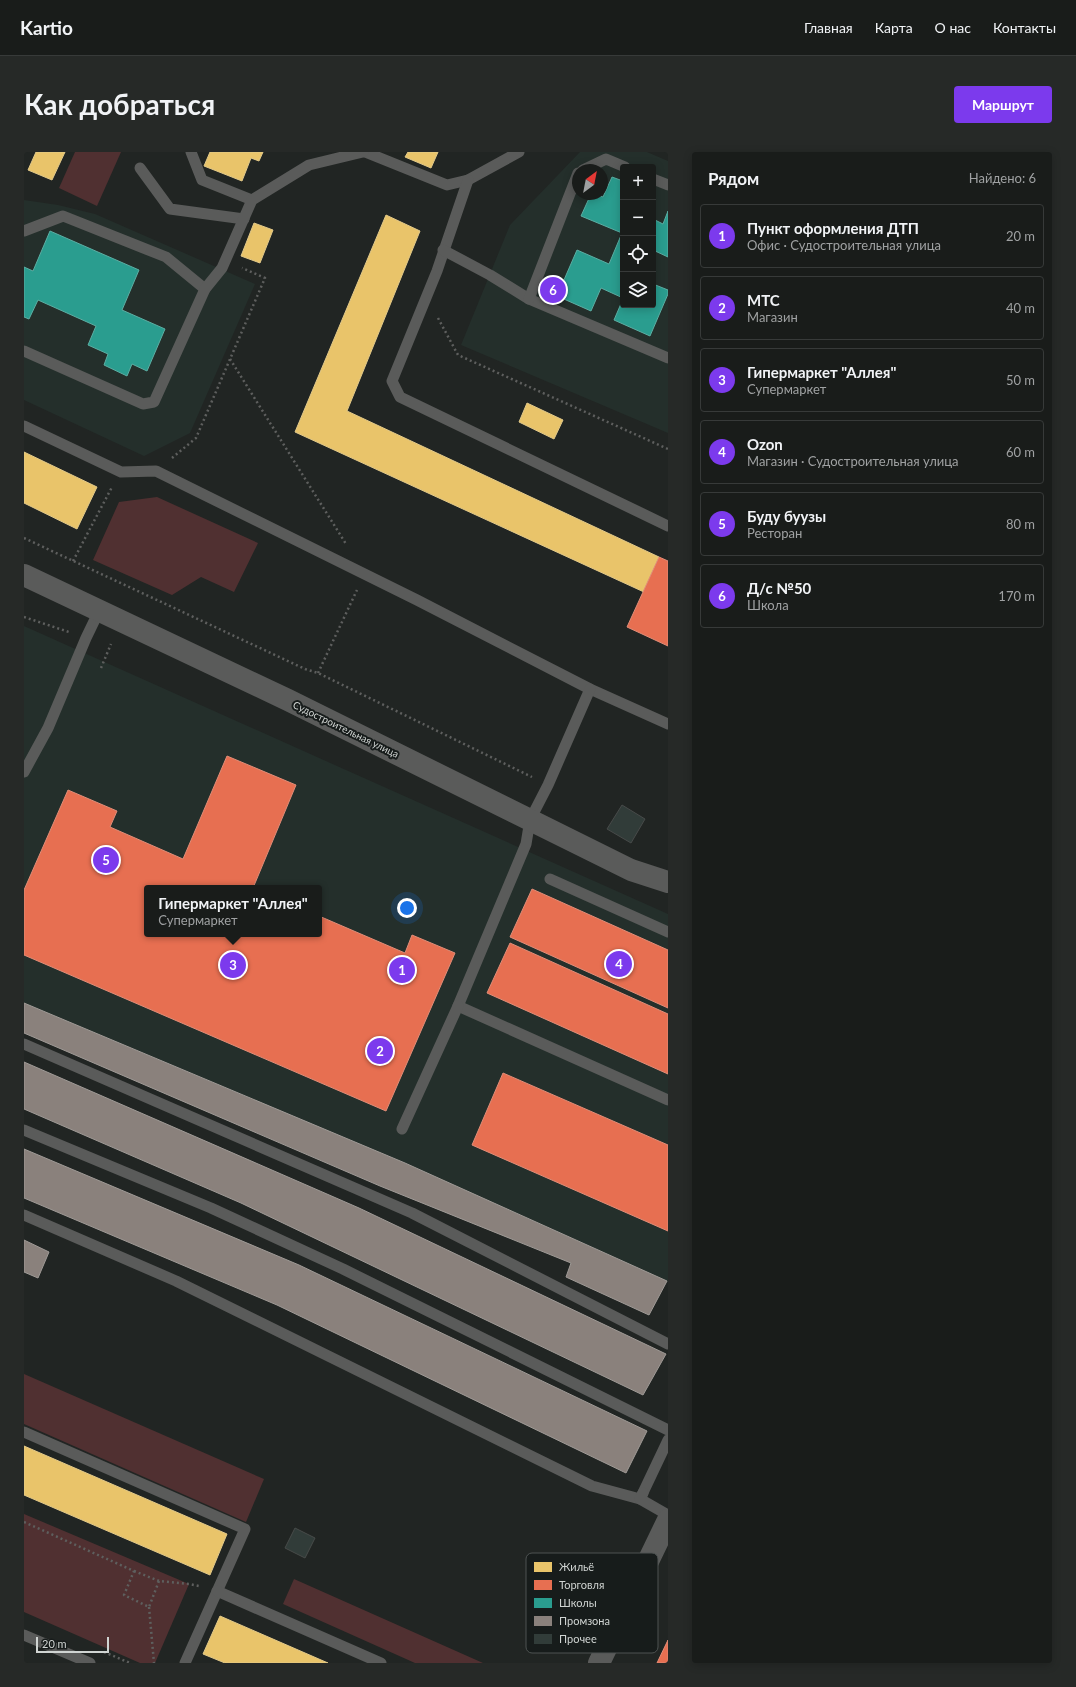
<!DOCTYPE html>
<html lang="ru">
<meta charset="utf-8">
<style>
body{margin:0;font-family:Lato,sans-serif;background:#262927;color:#f1f3f6}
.controls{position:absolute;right:12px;top:12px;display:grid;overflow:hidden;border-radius:4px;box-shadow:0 2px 10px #0003}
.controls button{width:36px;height:36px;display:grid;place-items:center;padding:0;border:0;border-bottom:1px solid #373a39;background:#191c1a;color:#f1f3f6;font:20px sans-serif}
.compass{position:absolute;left:548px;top:12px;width:36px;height:36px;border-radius:50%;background:#191c1a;box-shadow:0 2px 10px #0003;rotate:32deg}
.scale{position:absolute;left:12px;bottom:10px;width:73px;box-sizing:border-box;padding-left:4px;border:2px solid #d0d4d2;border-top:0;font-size:11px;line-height:14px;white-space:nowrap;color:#d0d4d2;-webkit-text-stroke:3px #171c1b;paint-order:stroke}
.you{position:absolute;left:383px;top:756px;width:14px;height:14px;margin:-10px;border:3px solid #fff;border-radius:50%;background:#1a73e8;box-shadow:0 0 0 6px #1a73e833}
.badge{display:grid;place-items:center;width:26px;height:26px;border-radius:50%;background:#7c3aed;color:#fff;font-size:13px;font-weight:700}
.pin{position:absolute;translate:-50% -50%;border:2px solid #fff;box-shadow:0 1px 4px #0006}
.popup{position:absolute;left:120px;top:733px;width:178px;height:52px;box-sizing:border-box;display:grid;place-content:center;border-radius:4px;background:#191c1a;filter:drop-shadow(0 1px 3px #0005);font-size:13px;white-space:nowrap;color:#9fa1a2}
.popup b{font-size:15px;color:#f1f3f6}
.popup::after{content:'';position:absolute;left:50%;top:100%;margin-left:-8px;border:8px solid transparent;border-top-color:#191c1a}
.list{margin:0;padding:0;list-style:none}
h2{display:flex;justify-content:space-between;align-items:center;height:52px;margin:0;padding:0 16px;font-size:17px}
h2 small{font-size:13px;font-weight:400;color:#9fa1a2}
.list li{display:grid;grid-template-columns:26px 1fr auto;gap:12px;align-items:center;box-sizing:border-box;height:64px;margin:0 8px 8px;padding:0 8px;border:1px solid #373a39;border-radius:4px}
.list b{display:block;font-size:15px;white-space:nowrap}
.list p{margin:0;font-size:13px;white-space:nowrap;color:#9fa1a2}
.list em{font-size:13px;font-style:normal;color:#9fa1a2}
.icon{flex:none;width:22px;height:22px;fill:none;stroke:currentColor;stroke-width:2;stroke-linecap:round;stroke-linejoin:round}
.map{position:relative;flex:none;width:644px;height:1511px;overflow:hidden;border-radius:4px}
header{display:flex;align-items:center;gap:24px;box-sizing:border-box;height:56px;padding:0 20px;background:#191c1a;border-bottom:1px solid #373a39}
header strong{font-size:19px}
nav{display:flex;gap:22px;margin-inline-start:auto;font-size:14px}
.intro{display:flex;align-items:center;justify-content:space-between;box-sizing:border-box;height:96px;padding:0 24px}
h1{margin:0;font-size:28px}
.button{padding:10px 18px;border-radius:4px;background:#7c3aed;color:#fff;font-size:14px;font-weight:700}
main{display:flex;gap:24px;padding:0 24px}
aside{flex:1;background:#191c1a;border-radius:4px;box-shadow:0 2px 10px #0003}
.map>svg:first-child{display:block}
.built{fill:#242f2b;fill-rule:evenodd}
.green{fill:#503031}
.homes{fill:#e9c46a;stroke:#e2c989}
.shops{fill:#e76f51;stroke:#e08d78}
.schools{fill:#2a9d8f;stroke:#5caea3}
.industry{fill:#8a817c;stroke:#9f9a96}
.building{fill:#313c39;stroke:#474a49}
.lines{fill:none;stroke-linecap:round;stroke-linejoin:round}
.path{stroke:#5e5f5e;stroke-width:2.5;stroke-dasharray:2 3;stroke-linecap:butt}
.service{stroke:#5a5b5a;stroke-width:11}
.minor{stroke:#5a5b5a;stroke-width:22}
.labels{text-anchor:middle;stroke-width:4;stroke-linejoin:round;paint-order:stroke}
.street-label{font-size:10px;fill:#d0d4d2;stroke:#171c1b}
.key{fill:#171c1b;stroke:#4e5352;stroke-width:1}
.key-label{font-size:11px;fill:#d0d4d2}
</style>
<header>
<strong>Kartio</strong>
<nav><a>Главная</a><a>Карта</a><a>О нас</a><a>Контакты</a></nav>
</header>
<div class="intro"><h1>Как добраться</h1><a class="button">Маршрут</a></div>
<main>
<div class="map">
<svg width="644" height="1511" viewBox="0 0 644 1511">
<rect width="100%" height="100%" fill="#212523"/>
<g class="built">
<path d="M 556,0 L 623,0 L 644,9 L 644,281 L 437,193 L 486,73 ZM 599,15 L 629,15 L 629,153 L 599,153 ZM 554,18 L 578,18 L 578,42 L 554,42 Z"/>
<polygon points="0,48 34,53 71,62 231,132 166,281 120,304 0,248"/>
<path d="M 0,474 L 644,762 L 644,1130 L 381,1011 L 0,851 ZM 123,736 L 295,736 L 295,782 L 123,782 Z"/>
</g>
<g class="green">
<polygon points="51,0 97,0 73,54 35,36"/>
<polygon points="133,345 234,391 210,440 177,425 148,443 69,408 95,350"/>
<polygon points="0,1222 240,1327 222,1370 0,1272"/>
<polygon points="0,1362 165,1432 131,1511 116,1511 0,1460"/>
<polygon points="270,1427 459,1511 391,1511 259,1452"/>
</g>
<g class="homes">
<polygon points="12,0 41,0 28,28 4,18"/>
<polygon points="186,0 239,0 235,9 227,6 218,29 180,14"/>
<polygon points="384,0 414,0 407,16 381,5"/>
<polygon points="362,63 396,79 323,259 635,405 620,440 271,280"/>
<polygon points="230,71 249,78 236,111 217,104"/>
<polygon points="503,251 539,268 530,287 495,270"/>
<polygon points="0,300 73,335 53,377 0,351"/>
<polygon points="0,1294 203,1382 186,1423 0,1343"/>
<polygon points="196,1464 304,1511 201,1511 179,1502"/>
</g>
<g class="shops">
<polygon points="635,405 644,409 644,494 603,475"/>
<polygon points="203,604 272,633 229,736 123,736 123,782 295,782 295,764 381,801 388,783 431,801 362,959 0,803 0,738 44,638 93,659 86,675 159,707"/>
<polygon points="508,737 644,798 644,856 486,785"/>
<polygon points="486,791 644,862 644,922 463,841"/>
<polygon points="479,921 644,993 644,1079 448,993"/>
<polygon points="644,1488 644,1511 633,1511"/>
</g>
<g class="schools">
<polygon points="588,25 599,29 599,146 577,136 567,159 533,144 553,98 585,112 598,81 557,64 567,42 572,42 579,45"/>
<polygon points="644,59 644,105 629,98 629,67 639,72"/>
<polygon points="26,79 115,118 98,158 141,177 123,219 108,212 103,224 80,213 84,202 64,193 72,174 14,148 5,167 0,165 0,115 9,119"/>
<polygon points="629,132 644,138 644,142 626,184 590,168 599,147 599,153 629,153"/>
</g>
<g class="industry">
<polygon points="0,851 381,1011 643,1129 625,1163 542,1125 547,1111 356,1034 0,881"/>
<polygon points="0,910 335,1056 642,1202 619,1243 217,1051 0,957"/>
<polygon points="0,997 275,1113 623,1279 602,1321 253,1153 0,1046"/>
<polygon points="0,1088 25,1100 14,1126 0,1120"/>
</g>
<g class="building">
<polygon points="598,653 621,667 607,691 583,677"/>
<polygon points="271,1376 291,1386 281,1406 261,1396"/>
</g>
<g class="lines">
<g class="path">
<polyline points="414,166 434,203 644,297"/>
<polyline points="206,207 322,392"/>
<polyline points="148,306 172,286 241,126 218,116"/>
<polyline points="0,386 281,517 294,521 508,625"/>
<polyline points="49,409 88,335"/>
<polyline points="0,465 45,480"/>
<polyline points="77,516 87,492"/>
<polyline points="294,521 333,438"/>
<polyline points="0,1370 110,1419 100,1443 125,1455 135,1429 165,1432 175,1434"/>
<polyline points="110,1419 135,1429"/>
<polyline points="125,1455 130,1511"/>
<polyline points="80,1500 106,1511"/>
</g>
<g class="service">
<polyline points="167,0 178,28 228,48"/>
<polyline points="341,0 423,33 444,28 495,0"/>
<polyline points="116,16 146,57 220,67"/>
<polyline points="559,18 582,7 601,15"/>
<polyline points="629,27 644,33"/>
<polyline points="444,28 413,119 368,229 376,245 644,374"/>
<polyline points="0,79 39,64 142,105 181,137"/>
<polyline points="419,98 466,123 505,147 644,206"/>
<polyline points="505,147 554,21"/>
<polyline points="0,199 119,252 130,250 181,137 198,116 228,48 285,13 339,0"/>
<polyline points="0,274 97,320 132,319 393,448 566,537 644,572"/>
<polyline points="566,537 524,633 506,668 502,692 434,854 644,948"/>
<polyline points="0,620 24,576 62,486 75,459"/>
<polyline points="526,727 644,780"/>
<polyline points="0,892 388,1061 644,1192"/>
<polyline points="378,977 434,854"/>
<polyline points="0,978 187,1056 319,1117 644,1278"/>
<polyline points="0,1063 152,1129 568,1334 616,1347 644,1288"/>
<polyline points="0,1280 221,1377 161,1511"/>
<polyline points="619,1341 616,1347 644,1363"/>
<polyline points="193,1439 357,1511"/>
<polyline points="0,1483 66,1511"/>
</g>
<g class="minor">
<polyline points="0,423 264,548 607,718 644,730"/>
<polyline points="575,1511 644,1368"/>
</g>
</g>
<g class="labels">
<g class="street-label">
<text transform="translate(322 577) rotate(26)" y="4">Судостроительная улица</text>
</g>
</g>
<rect x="502" y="1401" width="132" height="100" rx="6" class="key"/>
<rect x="510" y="1410" width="18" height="10" fill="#e9c46a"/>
<rect x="510" y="1428" width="18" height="10" fill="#e76f51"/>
<rect x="510" y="1446" width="18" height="10" fill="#2a9d8f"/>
<rect x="510" y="1464" width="18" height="10" fill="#8a817c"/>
<rect x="510" y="1482" width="18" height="10" fill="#313c39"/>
<g class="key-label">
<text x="535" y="1419">Жильё</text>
<text x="535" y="1437">Торговля</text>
<text x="535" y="1455">Школы</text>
<text x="535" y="1473">Промзона</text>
<text x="535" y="1491">Прочее</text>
</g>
</svg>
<div class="controls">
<button>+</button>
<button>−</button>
<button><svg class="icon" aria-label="locate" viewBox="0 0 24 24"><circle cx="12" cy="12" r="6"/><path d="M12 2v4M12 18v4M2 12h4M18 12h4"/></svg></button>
<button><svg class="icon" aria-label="layers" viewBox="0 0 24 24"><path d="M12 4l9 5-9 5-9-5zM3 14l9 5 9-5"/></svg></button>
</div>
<svg class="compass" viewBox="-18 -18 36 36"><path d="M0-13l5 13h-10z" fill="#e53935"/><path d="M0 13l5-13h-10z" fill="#9fa1a2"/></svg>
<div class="scale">20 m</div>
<div class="you"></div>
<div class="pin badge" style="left:378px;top:818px">1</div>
<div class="pin badge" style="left:356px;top:899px">2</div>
<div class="pin badge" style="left:209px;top:813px">3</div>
<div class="popup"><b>Гипермаркет &quot;Аллея&quot;</b>Супермаркет</div>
<div class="pin badge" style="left:595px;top:812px">4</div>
<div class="pin badge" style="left:82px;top:708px">5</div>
<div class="pin badge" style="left:529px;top:138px">6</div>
</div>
<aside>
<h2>Рядом<small>Найдено: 6</small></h2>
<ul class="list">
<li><span class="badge">1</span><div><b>Пункт оформления ДТП</b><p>Офис · Судостроительная улица</p></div><em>20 m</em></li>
<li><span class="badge">2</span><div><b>МТС</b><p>Магазин</p></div><em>40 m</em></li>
<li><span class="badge">3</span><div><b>Гипермаркет &quot;Аллея&quot;</b><p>Супермаркет</p></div><em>50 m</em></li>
<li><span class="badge">4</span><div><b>Ozon</b><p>Магазин · Судостроительная улица</p></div><em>60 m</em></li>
<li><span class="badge">5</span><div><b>Буду буузы</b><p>Ресторан</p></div><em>80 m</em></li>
<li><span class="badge">6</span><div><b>Д/с №50</b><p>Школа</p></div><em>170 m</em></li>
</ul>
</aside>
</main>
